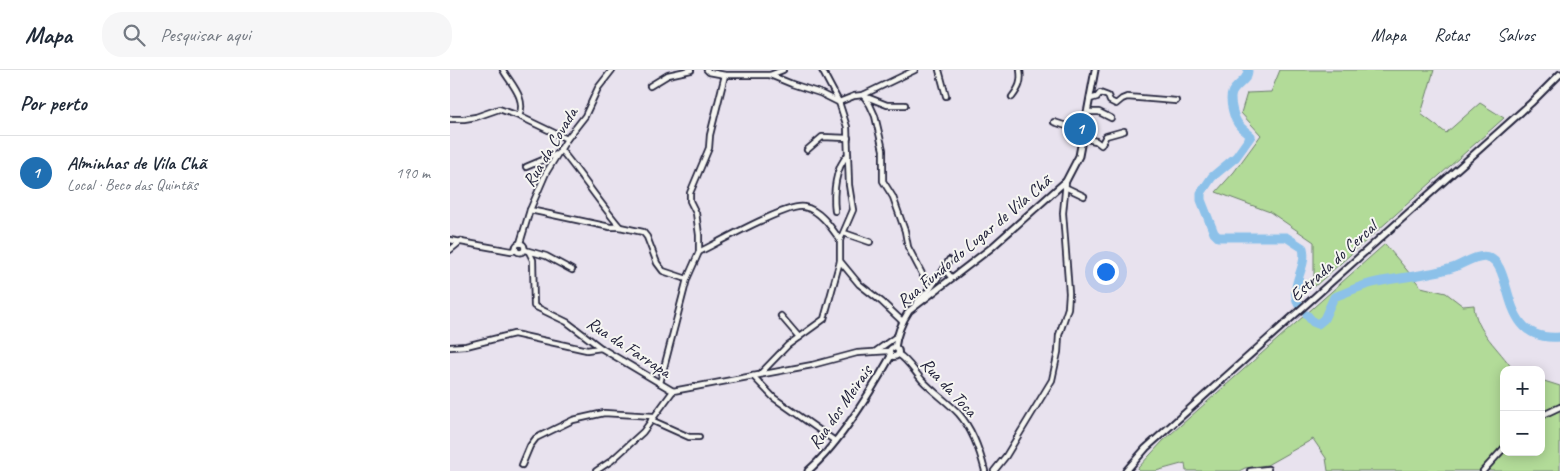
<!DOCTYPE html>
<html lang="pt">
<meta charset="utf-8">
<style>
body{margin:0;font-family:Caveat,sans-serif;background:#f6f6f7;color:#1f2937}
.controls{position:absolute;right:15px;bottom:15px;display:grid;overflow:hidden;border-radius:10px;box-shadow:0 2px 12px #0003}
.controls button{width:45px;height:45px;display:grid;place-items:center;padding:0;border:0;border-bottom:1px solid #e0e1e3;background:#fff;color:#1f2937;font:25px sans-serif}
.you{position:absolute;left:655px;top:201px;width:18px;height:18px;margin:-12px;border:4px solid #fff;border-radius:50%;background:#1a73e8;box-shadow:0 0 0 8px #1a73e833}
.badge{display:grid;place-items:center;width:32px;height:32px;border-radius:50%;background:#1f6fb2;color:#fff;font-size:16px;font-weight:700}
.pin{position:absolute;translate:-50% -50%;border:2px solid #fff;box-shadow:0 1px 5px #0006}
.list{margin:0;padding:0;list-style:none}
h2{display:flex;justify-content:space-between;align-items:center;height:65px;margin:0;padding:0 20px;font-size:21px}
h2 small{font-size:16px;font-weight:400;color:#747a83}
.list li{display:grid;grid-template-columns:32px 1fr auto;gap:15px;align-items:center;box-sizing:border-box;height:75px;padding:0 20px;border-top:1px solid #e0e1e3}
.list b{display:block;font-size:19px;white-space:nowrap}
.list p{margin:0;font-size:16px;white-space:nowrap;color:#747a83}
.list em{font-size:16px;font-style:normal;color:#747a83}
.icon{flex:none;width:28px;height:28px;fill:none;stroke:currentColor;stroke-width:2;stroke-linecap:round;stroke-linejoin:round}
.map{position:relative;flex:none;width:1110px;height:401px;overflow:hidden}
header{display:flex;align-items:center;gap:30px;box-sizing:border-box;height:70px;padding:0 25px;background:#fff;border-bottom:1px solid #e0e1e3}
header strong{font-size:24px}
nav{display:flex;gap:28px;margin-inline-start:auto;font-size:18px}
.search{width:350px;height:45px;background:#f6f6f7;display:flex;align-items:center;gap:12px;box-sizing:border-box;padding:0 18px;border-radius:20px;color:#747a83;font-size:19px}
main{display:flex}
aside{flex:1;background:#fff}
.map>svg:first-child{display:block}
.green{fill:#b2db98;stroke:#6a7e6a}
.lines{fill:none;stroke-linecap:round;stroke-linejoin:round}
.river{stroke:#8cc1e9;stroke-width:9}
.minor-casing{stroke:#22223b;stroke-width:8}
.tertiary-casing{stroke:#22223b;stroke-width:9}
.minor{stroke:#f6f6f2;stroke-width:4.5}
.tertiary{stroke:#f6f6f2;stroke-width:5}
.labels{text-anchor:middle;stroke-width:4;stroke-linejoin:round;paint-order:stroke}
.street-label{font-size:18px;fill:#22223b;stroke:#f6f6f2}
</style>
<header>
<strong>Mapa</strong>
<div class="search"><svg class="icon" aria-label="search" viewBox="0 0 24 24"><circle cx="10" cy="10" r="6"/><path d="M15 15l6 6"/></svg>Pesquisar aqui</div>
<nav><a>Mapa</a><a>Rotas</a><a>Salvos</a></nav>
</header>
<main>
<aside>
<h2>Por perto<small></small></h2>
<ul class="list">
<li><span class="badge">1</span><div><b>Alminhas de Vila Chã</b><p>Local · Beco das Quintãs</p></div><em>190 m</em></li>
</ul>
</aside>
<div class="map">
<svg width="1110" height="401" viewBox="0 0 1110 401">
<rect width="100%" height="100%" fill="#e8e2ee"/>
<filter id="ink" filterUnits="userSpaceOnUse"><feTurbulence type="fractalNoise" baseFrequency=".02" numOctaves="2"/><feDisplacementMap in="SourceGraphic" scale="10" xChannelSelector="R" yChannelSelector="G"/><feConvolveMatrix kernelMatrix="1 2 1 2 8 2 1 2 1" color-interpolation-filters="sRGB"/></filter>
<g filter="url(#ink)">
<g class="green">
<polygon points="830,0 984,0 971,44 996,63 1030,33 1054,48 864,217 864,172 820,142 766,122 784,102 811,65 791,43 797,23 821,22"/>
<path d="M 935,174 L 971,217 L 996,223 L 1013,236 L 1024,235 C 1025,261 1050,279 1063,300 L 1054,300 L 1054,382 L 1091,382 L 1091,310 L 1110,316 L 1110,401 L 878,401 L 876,388 L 863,369 L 817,395 L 795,398 L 789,401 L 736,401 L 735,393 L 706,401 L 689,401 L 688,398 L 713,371 Z"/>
</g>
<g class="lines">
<g class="river">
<path d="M 798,0 C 798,11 786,14 782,23 C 779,31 784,49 789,55 C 792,59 797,62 801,66 L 786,87 L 762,107 L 751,123 L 751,130 L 764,163 L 768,167 L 836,167 L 853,178 C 858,198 839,214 848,234"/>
<path d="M 857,245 L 863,252 L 868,254 L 874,249 L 884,227 C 898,222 911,215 927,212 C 952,207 978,205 1002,198 C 1012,195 1028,183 1038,187 C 1066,196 1047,273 1110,267"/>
</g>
<g class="minor-casing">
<g id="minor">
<path d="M 53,0 C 61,14 77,29 69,46 L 117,69"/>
<polyline points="257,0 259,2 275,5 320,5 342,14 370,23 388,32"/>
<polyline points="372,0 389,32 397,57 399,115 403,140 390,170 390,191 409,214 432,232 452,251"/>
<polyline points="489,0 496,26"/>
<polyline points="320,5 333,0"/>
<polyline points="200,16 218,5 241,0"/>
<polyline points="413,25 420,35 425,46 433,80 433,111 443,127 455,161 458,177 480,219 468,231 465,235"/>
<polyline points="414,26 437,35 455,35"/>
<path d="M 562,27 C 569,18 572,12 570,0"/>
<polyline points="640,29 647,27 650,23 658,26 660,31 666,34 672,29 677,27 726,31"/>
<polyline points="389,32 404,26 413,25 465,0"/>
<polyline points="637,42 649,42 661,48"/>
<polyline points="0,49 14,49 26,47 49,39 69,46"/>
<polyline points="604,52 632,61"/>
<polyline points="632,68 646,71 651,75 656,66 674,61"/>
<path d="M 110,79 C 131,104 149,132 170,157"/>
<polyline points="357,80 372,67 398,68"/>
<polyline points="76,97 107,84"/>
<polyline points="615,117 634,126"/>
<polyline points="80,140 160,157 170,157 193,162 197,167 207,193 213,201 237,209"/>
<path d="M 385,141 C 383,124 385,97 398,85"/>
<polyline points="394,163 420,172"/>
<polyline points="0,170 61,181 66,180"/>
<polyline points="70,173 80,140 96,103 117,69 135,46 148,18 162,0"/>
<circle cx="70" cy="178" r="4.5"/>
<polyline points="0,180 11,171"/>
<polyline points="75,180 96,186 122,200"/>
<polyline points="79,182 83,190 84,236 117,252 151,278 223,321 362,295 407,283 439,281"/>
<path d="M 249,182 C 267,173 338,133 354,137 C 370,140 381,157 390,170"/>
<polyline points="494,199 499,190"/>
<polyline points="480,219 494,199 502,208"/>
<polyline points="331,246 349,267"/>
<polyline points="0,277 16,276 64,264 137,280 151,278"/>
<polyline points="426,281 447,266"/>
<path d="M 448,284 C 458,290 464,301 472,310 C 483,322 498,332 509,344 C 523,360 530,381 535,401"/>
<polyline points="311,303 338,275 374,249 390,191"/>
<polyline points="303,306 324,328 385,371"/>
<polyline points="210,313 237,209 249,182 249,165 246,143 240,131 240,123 259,78 260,65 275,5"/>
<polyline points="1091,346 1110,337"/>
<polyline points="201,350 239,367 249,367"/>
<polyline points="72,395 80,376 86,368 123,350 154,343 203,346"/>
<polyline points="146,401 161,391 193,362 223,321"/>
<polyline points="544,401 556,386 602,310 608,282 609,265 618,238 619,223 613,143 616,111"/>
<polyline points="800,401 818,399"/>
<polyline points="1033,401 1054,378"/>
</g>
</g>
<g class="tertiary-casing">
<g id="tertiary">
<circle cx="444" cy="282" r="4.5"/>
<path d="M 445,278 C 447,263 451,253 459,241 L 541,178 L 616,111 L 629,86 L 645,0"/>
<path d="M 358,401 C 390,373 420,323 441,286"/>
<polyline points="676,401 696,378 1081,33 1110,4"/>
</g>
</g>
<use href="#minor" class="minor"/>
<use href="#tertiary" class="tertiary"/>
</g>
</g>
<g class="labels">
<g class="street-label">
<text transform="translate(100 77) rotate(-59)" y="6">Rua da Covada</text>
<text transform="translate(524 171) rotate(-40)" y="6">Rua Fundo do Lugar de Vila Chã</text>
<text transform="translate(883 191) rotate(-42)" y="6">Estrada do Cercal</text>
<text transform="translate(179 277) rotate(33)" y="6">Rua da Farrapa</text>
<text transform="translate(499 317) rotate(47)" y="6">Rua da Toca</text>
<text transform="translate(390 337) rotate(-55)" y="6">Rua dos Meirais</text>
</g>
</g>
</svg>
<div class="controls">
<button>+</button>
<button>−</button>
</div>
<div class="you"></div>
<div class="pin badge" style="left:630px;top:59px">1</div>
</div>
</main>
